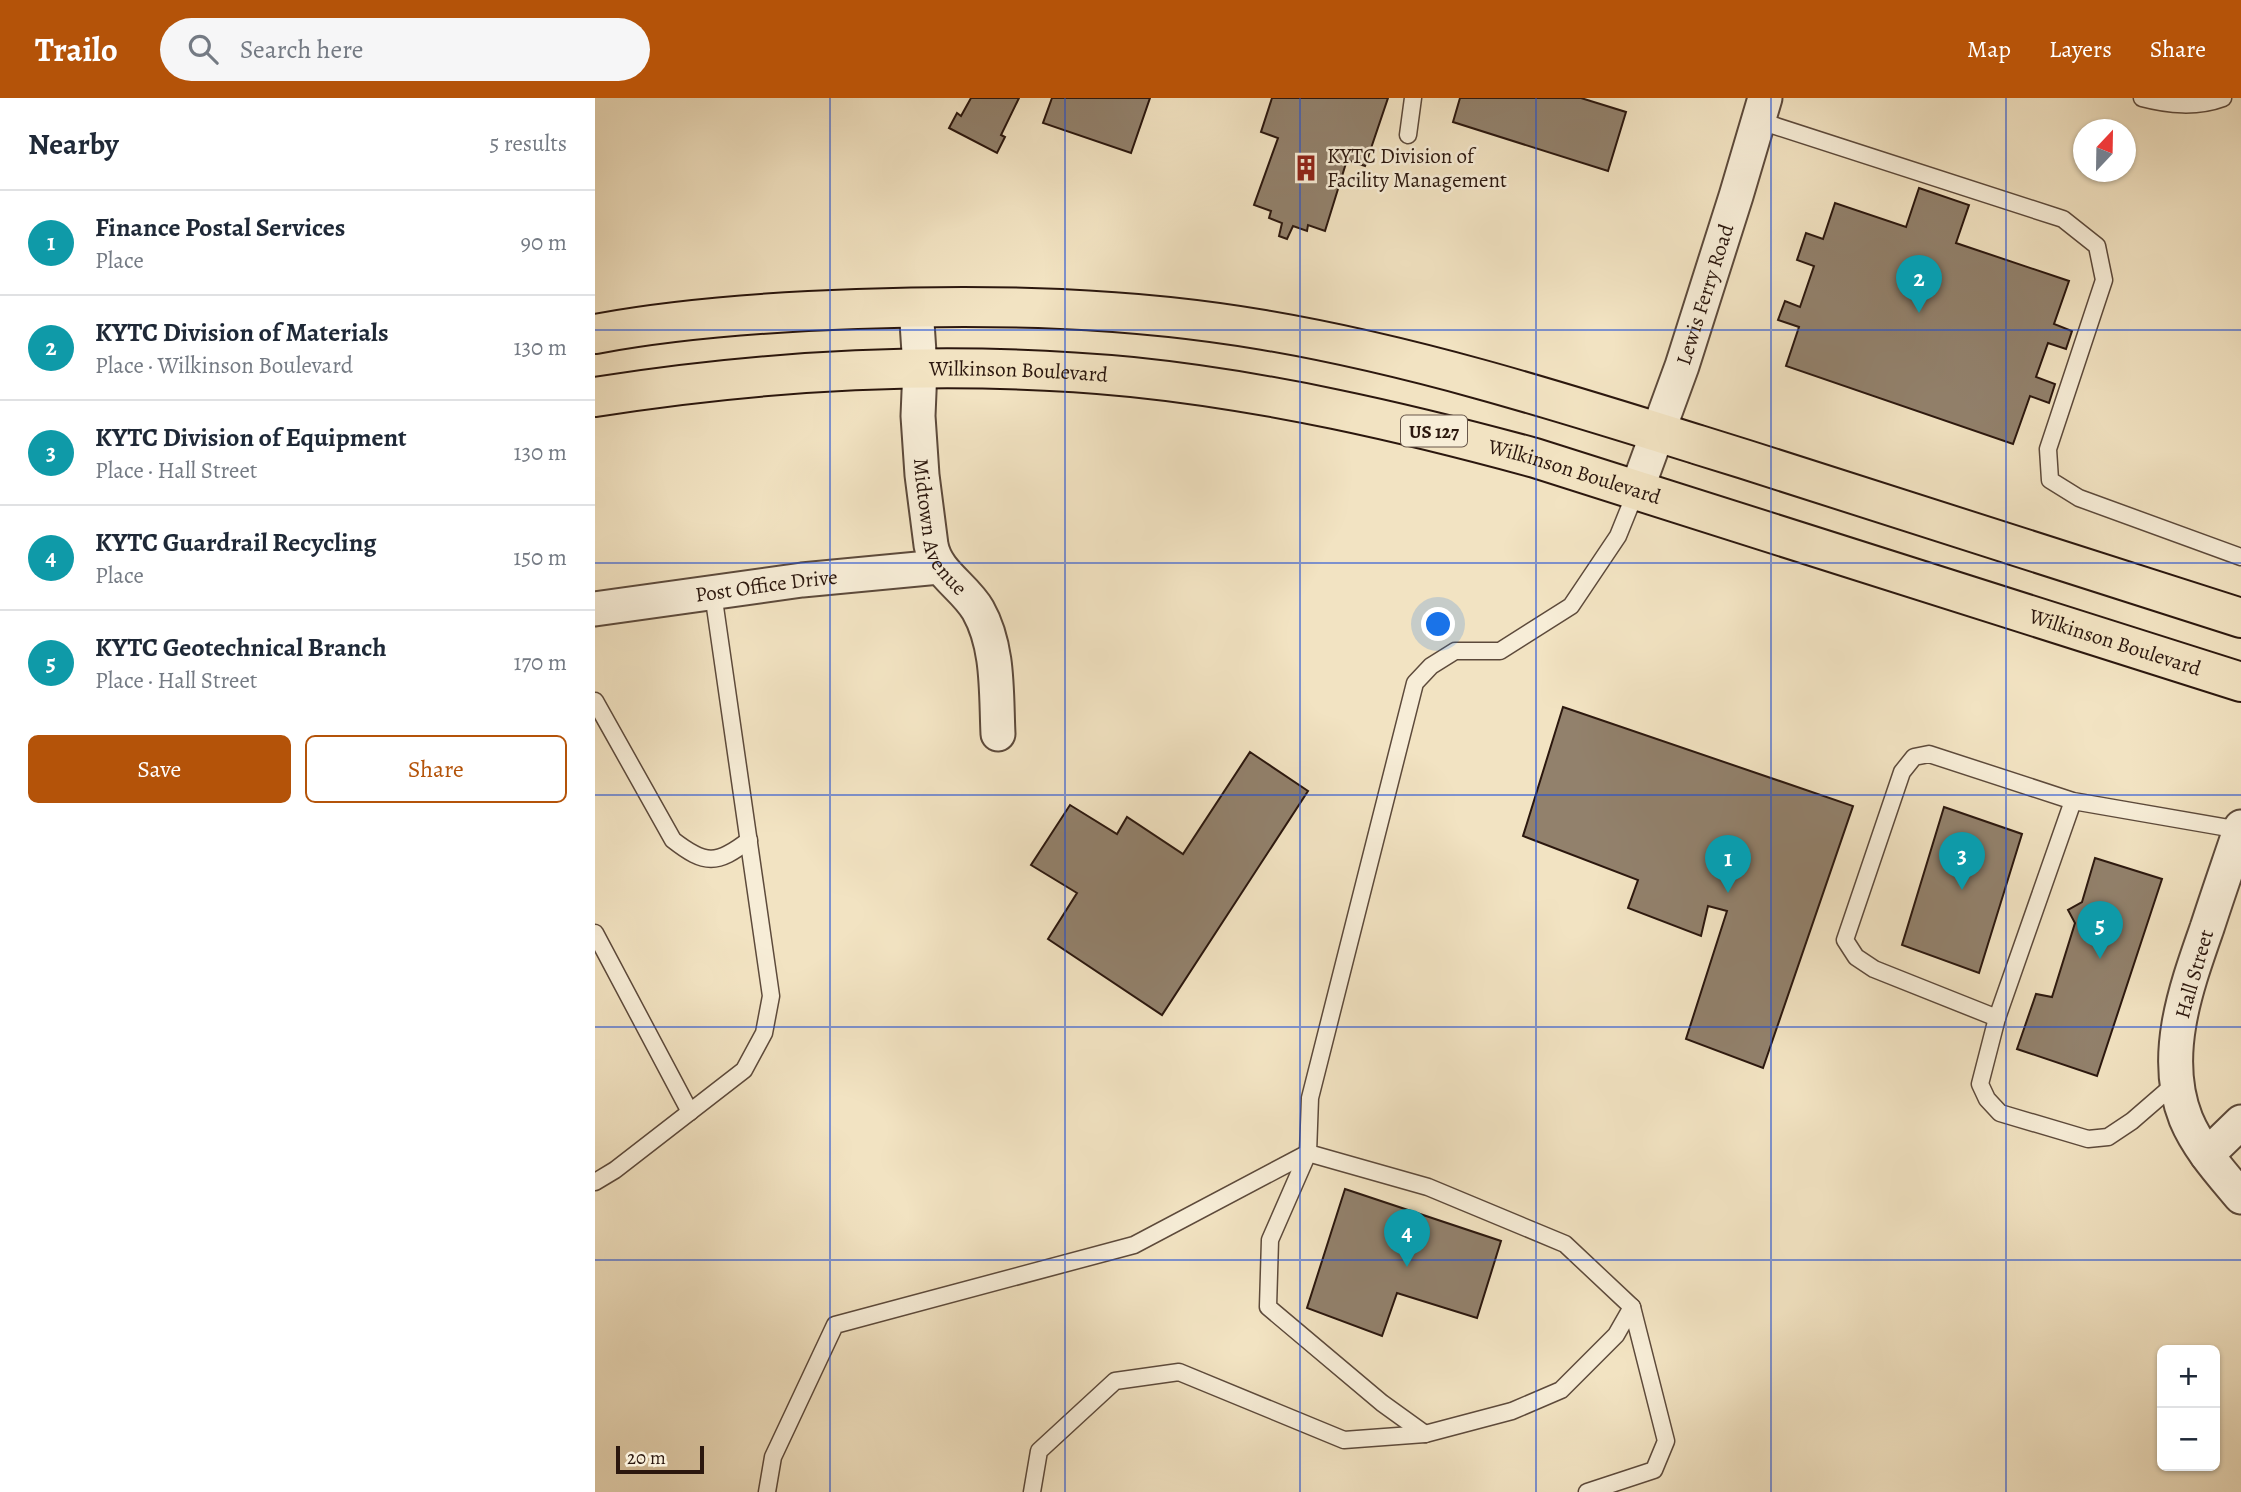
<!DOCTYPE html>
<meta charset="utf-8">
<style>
body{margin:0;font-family:Alegreya,serif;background:#f6f6f7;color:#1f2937}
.controls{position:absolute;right:21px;bottom:21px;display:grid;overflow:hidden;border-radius:10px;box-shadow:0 2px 5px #0004}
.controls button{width:63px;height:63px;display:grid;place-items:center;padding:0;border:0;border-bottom:2px solid #e0e1e3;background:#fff;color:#1f2937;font:35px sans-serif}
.compass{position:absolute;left:1478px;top:21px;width:63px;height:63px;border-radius:50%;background:#fff;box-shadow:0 2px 5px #0004;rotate:22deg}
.scale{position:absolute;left:21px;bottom:18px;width:88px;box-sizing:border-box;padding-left:7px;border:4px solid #2b170e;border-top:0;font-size:19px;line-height:24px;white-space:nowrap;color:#2b170e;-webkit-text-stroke:5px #f7edd7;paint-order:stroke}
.you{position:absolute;left:844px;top:527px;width:24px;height:24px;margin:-18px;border:5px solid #fff;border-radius:50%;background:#1a73e8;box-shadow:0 0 0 10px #1a73e833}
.badge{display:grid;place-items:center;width:46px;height:46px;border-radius:50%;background:#b45309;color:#fff;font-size:23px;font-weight:700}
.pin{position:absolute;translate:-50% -58px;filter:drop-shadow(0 2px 4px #0008)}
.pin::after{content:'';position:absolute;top:37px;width:24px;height:21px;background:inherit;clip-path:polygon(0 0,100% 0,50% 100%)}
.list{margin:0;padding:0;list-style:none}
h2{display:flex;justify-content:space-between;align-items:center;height:91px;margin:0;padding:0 28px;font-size:30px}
h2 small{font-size:23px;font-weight:400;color:#747a83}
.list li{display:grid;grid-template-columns:46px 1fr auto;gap:21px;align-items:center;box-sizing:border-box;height:105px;padding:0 28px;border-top:2px solid #e0e1e3}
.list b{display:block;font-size:26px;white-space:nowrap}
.list p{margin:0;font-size:23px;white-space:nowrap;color:#747a83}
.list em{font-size:23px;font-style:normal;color:#747a83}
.actions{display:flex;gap:14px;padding:21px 28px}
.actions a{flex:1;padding:16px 0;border:2px solid #b45309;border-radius:10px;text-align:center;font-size:24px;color:#b45309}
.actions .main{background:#b45309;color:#fff}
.icon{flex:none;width:38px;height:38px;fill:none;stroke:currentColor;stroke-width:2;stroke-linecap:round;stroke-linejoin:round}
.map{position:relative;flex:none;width:1646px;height:1394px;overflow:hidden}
header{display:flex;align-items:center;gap:42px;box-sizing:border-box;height:98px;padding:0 35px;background:#b45309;color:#fff}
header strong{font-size:33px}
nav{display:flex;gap:38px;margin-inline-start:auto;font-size:24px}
.search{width:490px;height:63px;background:#f6f6f7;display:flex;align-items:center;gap:18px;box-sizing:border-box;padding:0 24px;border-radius:38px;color:#747a83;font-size:26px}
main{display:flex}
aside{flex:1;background:#fff}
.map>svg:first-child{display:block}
.building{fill:#92816c;stroke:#2b170e;stroke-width:2}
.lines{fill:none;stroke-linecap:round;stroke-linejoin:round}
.service-casing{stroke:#5d4a3b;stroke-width:19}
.minor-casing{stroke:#5d4a3b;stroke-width:37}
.trunk-casing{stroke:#2b170e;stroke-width:42}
.service{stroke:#f7edd7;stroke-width:16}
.minor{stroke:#f7edd7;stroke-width:33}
.trunk{stroke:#f2e3c2;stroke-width:38}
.grid{fill:none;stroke:#1d4ed8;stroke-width:2;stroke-opacity:0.55}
.labels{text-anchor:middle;stroke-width:5;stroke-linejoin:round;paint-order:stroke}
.shield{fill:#f7edd7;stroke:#68574a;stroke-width:2}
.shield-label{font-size:19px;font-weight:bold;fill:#2b170e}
.poi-label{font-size:21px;fill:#2b170e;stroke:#f7edd7;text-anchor:start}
.street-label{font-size:21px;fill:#2b170e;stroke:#f7edd7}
</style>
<header>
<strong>Trailo</strong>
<div class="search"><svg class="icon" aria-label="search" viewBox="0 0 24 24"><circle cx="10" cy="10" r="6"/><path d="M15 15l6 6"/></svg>Search here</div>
<nav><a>Map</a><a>Layers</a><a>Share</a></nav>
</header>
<main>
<aside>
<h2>Nearby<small>5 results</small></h2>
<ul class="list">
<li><span class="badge" style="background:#0f9aa8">1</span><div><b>Finance Postal Services</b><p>Place</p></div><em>90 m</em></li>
<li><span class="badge" style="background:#0f9aa8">2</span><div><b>KYTC Division of Materials</b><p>Place · Wilkinson Boulevard</p></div><em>130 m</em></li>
<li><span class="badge" style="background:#0f9aa8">3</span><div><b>KYTC Division of Equipment</b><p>Place · Hall Street</p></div><em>130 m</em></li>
<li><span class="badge" style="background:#0f9aa8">4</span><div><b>KYTC Guardrail Recycling</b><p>Place</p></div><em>150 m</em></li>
<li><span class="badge" style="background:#0f9aa8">5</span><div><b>KYTC Geotechnical Branch</b><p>Place · Hall Street</p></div><em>170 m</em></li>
</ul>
<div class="actions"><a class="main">Save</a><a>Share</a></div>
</aside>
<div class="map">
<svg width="1646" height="1394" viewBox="0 0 1646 1394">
<rect width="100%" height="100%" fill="#f2e3c2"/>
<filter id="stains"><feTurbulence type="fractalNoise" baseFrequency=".00286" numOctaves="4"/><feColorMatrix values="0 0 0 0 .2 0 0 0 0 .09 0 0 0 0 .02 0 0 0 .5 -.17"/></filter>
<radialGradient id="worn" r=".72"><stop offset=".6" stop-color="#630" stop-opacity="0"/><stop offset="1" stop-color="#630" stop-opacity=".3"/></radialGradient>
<g class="building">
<polygon points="376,0 424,0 406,37 410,39 402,55 354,30 362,15 366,18"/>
<polygon points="457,0 555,0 536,55 448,25"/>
<polygon points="677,0 793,0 770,68 752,62 730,133 713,127 712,133 698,128 692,141 684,138 687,125 674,120 676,113 659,107 683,40 666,34"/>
<polygon points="865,0 986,0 1031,14 1013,73 858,24"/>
<polygon points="1324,90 1374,107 1361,145 1474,183 1459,226 1477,233 1471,251 1453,245 1441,279 1460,286 1454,305 1435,298 1418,346 1191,268 1204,229 1183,222 1190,203 1205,209 1219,168 1202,162 1211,135 1228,141 1240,105 1311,129"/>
<polygon points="968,609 1258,708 1168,970 1091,941 1132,813 1113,808 1106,838 1033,810 1043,782 928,738"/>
<polygon points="655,654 713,693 567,917 453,841 482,795 436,767 475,707 522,736 532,719 588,756"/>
<polygon points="1349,709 1427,736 1384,875 1307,847"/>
<polygon points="1500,760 1567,781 1502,978 1422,951 1441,896 1457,899 1480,825 1473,812 1487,804"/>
<polygon points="750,1091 906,1143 882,1220 802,1195 787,1238 712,1210"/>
</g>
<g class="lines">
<g class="service-casing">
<g id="service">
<path d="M 1547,0 C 1574,7 1601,10 1628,0"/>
<polyline points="1165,23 1468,121 1502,148 1509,182 1453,351 1455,382 1484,400 1646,459"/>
<polyline points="813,37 818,0"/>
<path d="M 0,603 L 78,742 C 110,767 122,767 154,742"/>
<polyline points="1478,703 1402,920 1279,871 1261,859 1250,842 1307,674 1319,659 1334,656 1478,703 1645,732"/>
<polyline points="0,835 95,1014"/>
<polyline points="1402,920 1385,986 1392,1001 1405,1015 1493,1041 1513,1039 1537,1023 1582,984"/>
<polyline points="713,1055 675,1142 673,1209 787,1305 830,1336"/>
<polyline points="0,1084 20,1072 149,972 169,935 176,898 118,495"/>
<polyline points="172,1394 178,1359 240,1227 539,1147 713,1055"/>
<polyline points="437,1394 444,1353 520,1283 584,1274 749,1342 830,1336 917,1313 966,1292 1021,1237 1037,1209"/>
<polyline points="992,1394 1059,1372 1071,1343 1037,1209 970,1146 833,1089 713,1055 715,1000 820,585 836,568 860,553 905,553 976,508 1023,438 1042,391"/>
</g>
</g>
<g class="minor-casing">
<g id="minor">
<path id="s1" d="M 321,209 L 325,270 L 323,318 L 327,377 L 336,447 C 341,475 369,488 383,512 C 404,549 401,595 403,636"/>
<path id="s2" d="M 1042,391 L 1087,268 L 1141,98 L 1170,0"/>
<path id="s3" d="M 0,511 L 207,482 L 344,469"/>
<path d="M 1646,729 C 1635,762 1623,796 1612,830 C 1591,890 1566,958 1591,1021 C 1603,1050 1626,1075 1646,1099"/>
<polyline points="1612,1057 1646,1024"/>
</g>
</g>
<g class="trunk-casing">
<g id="trunk">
<path d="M 0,236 C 86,220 175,214 262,211 C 398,206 534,209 669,232 C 817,257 960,302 1104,347 C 1285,403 1465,462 1646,520"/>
<path id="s4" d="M 0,299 C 177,271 358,262 537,279 C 673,293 808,324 940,360 L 1646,584"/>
</g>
</g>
<use href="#service" class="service"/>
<use href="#minor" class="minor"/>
<use href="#trunk" class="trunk"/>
</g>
<path class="grid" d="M 235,0 L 235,1394M 470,0 L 470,1394M 705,0 L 705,1394M 941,0 L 941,1394M 1176,0 L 1176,1394M 1411,0 L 1411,1394M 0,232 L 1646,232M 0,465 L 1646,465M 0,697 L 1646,697M 0,929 L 1646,929M 0,1162 L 1646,1162"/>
<defs>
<g id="building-bare" transform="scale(2.1)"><path d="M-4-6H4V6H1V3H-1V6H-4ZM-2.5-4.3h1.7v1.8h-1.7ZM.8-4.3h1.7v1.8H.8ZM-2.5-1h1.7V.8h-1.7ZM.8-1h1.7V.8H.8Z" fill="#8f2418" stroke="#f7edd7" stroke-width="2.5" paint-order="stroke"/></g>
</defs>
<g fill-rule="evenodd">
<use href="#building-bare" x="711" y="70"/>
</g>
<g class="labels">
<rect class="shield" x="806" y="317.5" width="66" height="31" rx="5"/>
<g class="shield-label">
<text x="839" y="340">US 127</text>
</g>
<g class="poi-label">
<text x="732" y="65">KYTC Division of<tspan x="732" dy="24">Facility Management</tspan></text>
</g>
<g class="street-label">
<text dy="7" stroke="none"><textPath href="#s2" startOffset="206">Lewis Ferry Road</textPath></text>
<text dy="7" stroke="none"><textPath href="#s4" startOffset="425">Wilkinson Boulevard</textPath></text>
<text dy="7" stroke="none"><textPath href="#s4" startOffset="992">Wilkinson Boulevard</textPath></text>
<text dy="7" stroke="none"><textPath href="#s1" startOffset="224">Midtown Avenue</textPath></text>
<text dy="7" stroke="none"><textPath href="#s3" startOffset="173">Post Office Drive</textPath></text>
<text dy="7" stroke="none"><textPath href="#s4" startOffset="1559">Wilkinson Boulevard</textPath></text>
<text transform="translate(1599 876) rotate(-74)" y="7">Hall Street</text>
</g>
</g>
<rect width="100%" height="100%" filter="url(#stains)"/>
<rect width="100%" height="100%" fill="url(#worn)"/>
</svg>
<div class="controls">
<button>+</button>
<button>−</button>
</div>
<svg class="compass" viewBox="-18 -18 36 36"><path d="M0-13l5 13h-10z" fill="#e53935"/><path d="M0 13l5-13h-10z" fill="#747a83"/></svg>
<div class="scale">20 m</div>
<div class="you"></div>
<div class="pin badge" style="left:1133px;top:795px;background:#0f9aa8">1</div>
<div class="pin badge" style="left:1324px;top:215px;background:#0f9aa8">2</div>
<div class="pin badge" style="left:1367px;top:792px;background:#0f9aa8">3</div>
<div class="pin badge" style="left:812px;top:1169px;background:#0f9aa8">4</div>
<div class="pin badge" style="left:1505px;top:861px;background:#0f9aa8">5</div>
</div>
</main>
